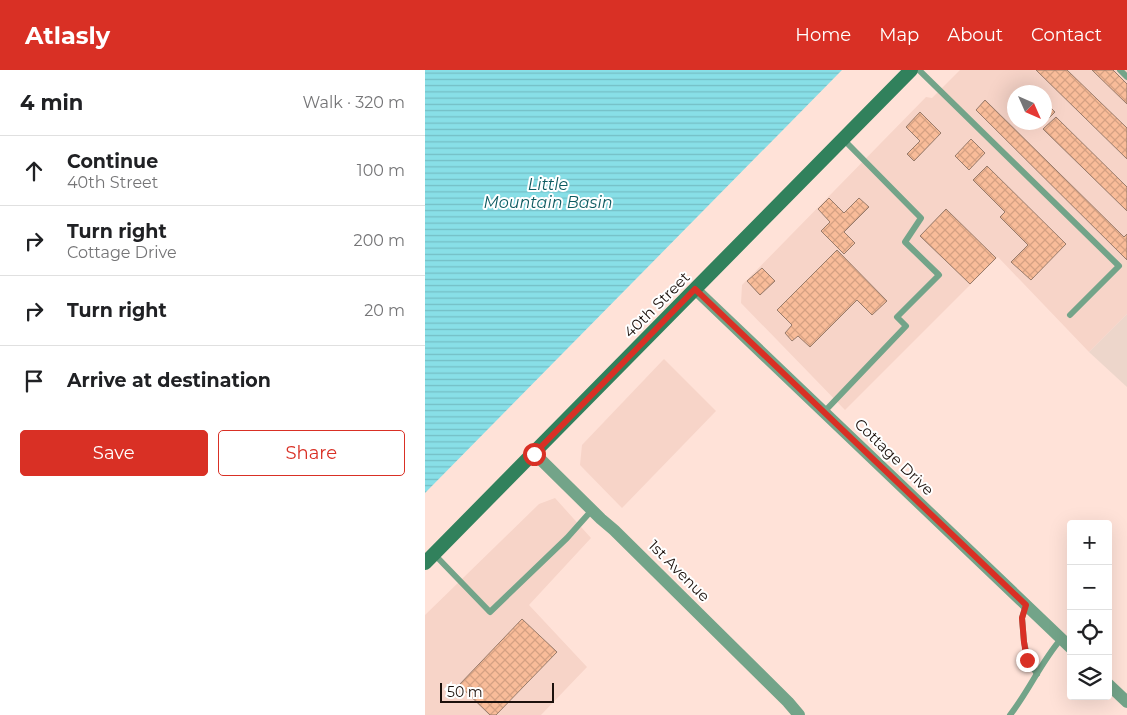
<!DOCTYPE html>
<meta charset="utf-8">
<style>
body{margin:0;font-family:Montserrat,sans-serif;background:#f6f6f6;color:#202124}
.controls{position:absolute;right:15px;bottom:15px;display:grid;overflow:hidden;border-radius:5px;box-shadow:0 5px 20px #0002}
.controls button{width:45px;height:45px;display:grid;place-items:center;padding:0;border:0;border-bottom:1px solid #e0e0e0;background:#fff;color:#202124;font:25px sans-serif}
.compass{position:absolute;left:582px;top:15px;width:45px;height:45px;border-radius:50%;background:#fff;box-shadow:0 5px 20px #0002;rotate:135deg}
.scale{position:absolute;left:15px;bottom:12px;width:114px;box-sizing:border-box;padding-left:5px;border:2px solid #1c110c;border-top:0;font-size:14px;line-height:18px;white-space:nowrap;color:#1c110c;-webkit-text-stroke:4px #fff;paint-order:stroke}
.stop{position:absolute;width:15px;height:15px;margin:-11px;border:4px solid #d93025;border-radius:50%;background:#fff}
.stop.end{background:#d93025;border-color:#fff;box-shadow:0 1px 5px #0008}
.list{margin:0;padding:0;list-style:none}
h2{display:flex;justify-content:space-between;align-items:center;height:65px;margin:0;padding:0 20px;font-size:21px}
h2 small{font-size:16px;font-weight:400;color:#757577}
.list li{display:grid;grid-template-columns:32px 1fr auto;gap:15px;align-items:center;box-sizing:border-box;height:70px;padding:0 20px;border-top:1px solid #e0e0e0}
.list b{display:block;font-size:19px;white-space:nowrap}
.list p{margin:0;font-size:16px;white-space:nowrap;color:#757577}
.list em{font-size:16px;font-style:normal;color:#757577}
.actions{display:flex;gap:10px;padding:15px 20px}
.actions a{flex:1;padding:11px 0;border:1px solid #d93025;border-radius:5px;text-align:center;font-size:18px;color:#d93025}
.actions .main{background:#d93025;color:#fff}
.icon{flex:none;width:28px;height:28px;fill:none;stroke:currentColor;stroke-width:2;stroke-linecap:round;stroke-linejoin:round}
.map{position:relative;flex:none;width:702px;height:645px;overflow:hidden}
header{display:flex;align-items:center;gap:30px;box-sizing:border-box;height:70px;padding:0 25px;background:#d93025;color:#fff}
header strong{font-size:24px}
nav{display:flex;gap:28px;margin-inline-start:auto;font-size:18px}
main{display:flex}
aside{flex:1;background:#fff}
.map>svg:first-child{display:block}
.built{fill:#f7d4c8;fill-rule:evenodd}
.industrial{fill:#edd6cb}
.water{fill:url(#water-rules)}
.building{fill:url(#building-cross-hatch);stroke:#987b6b}
.lines{fill:none;stroke-linecap:round;stroke-linejoin:round}
.service{stroke:#73a489;stroke-width:6}
.minor{stroke:#73a489;stroke-width:12}
.secondary{stroke:#31815c;stroke-width:14}
.route{stroke:#d93025;stroke-width:6}
.labels{text-anchor:middle;stroke-width:4;stroke-linejoin:round;paint-order:stroke}
.street-label{font-size:15px;fill:#1c110c;stroke:#fff}
.water-label{font-size:16px;font-style:italic;fill:#0d5a60;stroke:#fff}
</style>
<header>
<strong>Atlasly</strong>
<nav><a>Home</a><a>Map</a><a>About</a><a>Contact</a></nav>
</header>
<main>
<aside>
<h2>4 min<small>Walk · 320 m</small></h2>
<ul class="list">
<li><svg class="icon" aria-label="ahead" viewBox="0 0 24 24"><path d="M12 20V5M6 11l6-6 6 6"/></svg><div><b>Continue</b><p>40th Street</p></div><em>100 m</em></li>
<li><svg class="icon" aria-label="right" viewBox="0 0 24 24"><path d="M7 20v-9h11M14 6l5 5-5 5"/></svg><div><b>Turn right</b><p>Cottage Drive</p></div><em>200 m</em></li>
<li><svg class="icon" aria-label="right" viewBox="0 0 24 24"><path d="M7 20v-9h11M14 6l5 5-5 5"/></svg><div><b>Turn right</b></div><em>20 m</em></li>
<li><svg class="icon" aria-label="arrive" viewBox="0 0 24 24"><path d="M6 21V4h12l-3 4 3 4H6"/></svg><div><b>Arrive at destination</b></div></li>
</ul>
<div class="actions"><a class="main">Save</a><a>Share</a></div>
</aside>
<div class="map">
<svg width="702" height="645" viewBox="0 0 702 645">
<defs>
<pattern id="water-rules" width="6" height="5" patternUnits="userSpaceOnUse" patternTransform="scale(1.25)"><rect width="6" height="5" fill="#88dfe7"/><path d="M0 2.5h6" fill="none" stroke="#75bec5"/></pattern>
<pattern id="building-cross-hatch" width="8" height="8" patternUnits="userSpaceOnUse" patternTransform="scale(1.25)"><rect width="8" height="8" fill="#f9bc99"/><path d="M0 0l8 8M0 8l8-8" fill="none" stroke="#d5a183"/></pattern>
</defs>
<rect width="100%" height="100%" fill="#ffe2d8"/>
<g class="built">
<path d="M 535,0 L 702,0 L 702,244 L 664,282 L 573,187 L 420,340 L 316,233 L 317,215 L 501,27 L 507,28 ZM 590,22 L 620,22 L 620,52 L 590,52 Z"/>
<polygon points="239,289 291,341 197,438 155,395 157,375"/>
<polygon points="130,428 166,468 104,535 162,597 116,645 0,645 0,545 114,434"/>
</g>
<polygon class="industrial" points="702,244 702,317 664,282"/>
<polygon class="water" points="0,0 417,0 0,423"/>
<g class="building">
<polygon points="611,0 642,0 702,58 702,89"/>
<polygon points="667,0 688,0 702,14 702,34"/>
<polygon points="560,30 699,167 702,164 702,190 551,40"/>
<polygon points="620,32 630,42 620,52"/>
<polygon points="495,42 516,63 489,91 482,84 495,71 481,57"/>
<polygon points="631,47 702,117 702,141 618,59"/>
<polygon points="546,69 560,83 544,100 530,86"/>
<polygon points="562,96 641,174 606,210 586,192 603,175 575,147 580,142 548,110"/>
<polygon points="404,128 419,143 434,128 444,137 419,162 430,173 419,184 396,161 405,152 393,139"/>
<polygon points="521,139 571,188 545,214 495,166"/>
<polygon points="412,180 462,231 447,245 432,230 385,277 373,266 367,271 360,263 367,255 352,240"/>
<polygon points="337,198 350,211 335,225 322,211"/>
<polygon points="97,549 132,582 71,645 65,645 34,615"/>
</g>
<g class="lines">
<g class="service">
<polyline points="494,0 694,196 645,245"/>
<polyline points="695,0 702,7"/>
<polyline points="399,342 481,256 472,247 514,205 480,172 496,148 418,69"/>
<polyline points="9,484 65,542 142,468 167,440"/>
<polyline points="601,535 597,548 599,572 603,590 612,604"/>
<path d="M 585,645 C 604,621 616,592 636,569"/>
</g>
<g class="minor">
<polyline points="270,219 646,578"/>
<polyline points="109,383 176,449 189,460 363,632 374,645"/>
<polyline points="683,614 702,632"/>
</g>
<polyline class="secondary" points="0,493 486,0"/>
</g>
<g class="lines">
<polyline class="route" points="109,384 270,219 601,535 597,548 599,572 602,590"/>
</g>
<g class="labels">
<g class="street-label">
<text transform="translate(232 235) rotate(-45)" y="5">40th Street</text>
<text transform="translate(469 387) rotate(44)" y="5">Cottage Drive</text>
<text transform="translate(254 501) rotate(45)" y="5">1st Avenue</text>
</g>
<g class="water-label">
<text x="123" y="120">Little<tspan x="123" dy="18">Mountain Basin</tspan></text>
</g>
</g>
</svg>
<div class="controls">
<button>+</button>
<button>−</button>
<button><svg class="icon" aria-label="locate" viewBox="0 0 24 24"><circle cx="12" cy="12" r="6"/><path d="M12 2v4M12 18v4M2 12h4M18 12h4"/></svg></button>
<button><svg class="icon" aria-label="layers" viewBox="0 0 24 24"><path d="M12 4l9 5-9 5-9-5zM3 14l9 5 9-5"/></svg></button>
</div>
<svg class="compass" viewBox="-18 -18 36 36"><path d="M0-13l5 13h-10z" fill="#e53935"/><path d="M0 13l5-13h-10z" fill="#757577"/></svg>
<div class="scale">50 m</div>
<div class="stop" style="left:109px;top:384px"></div>
<div class="stop end" style="left:602px;top:590px"></div>
</div>
</main>
